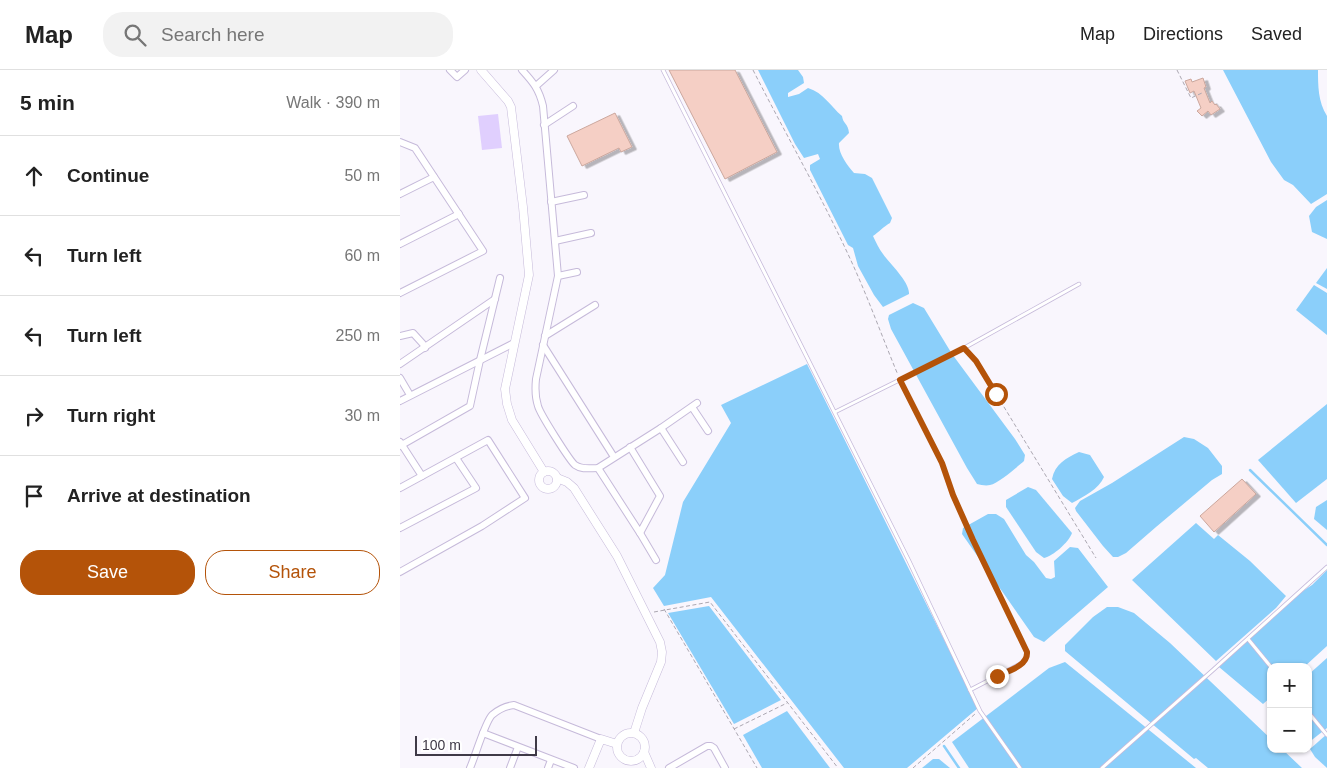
<!DOCTYPE html>
<meta charset="utf-8">
<style>
body{margin:0;font-family:Arial,sans-serif;background:#f2f2f2;color:#222}
.controls{position:absolute;right:15px;bottom:15px;display:grid;overflow:hidden;border-radius:10px;box-shadow:0 1px 4px #0004}
.controls button{width:45px;height:45px;display:grid;place-items:center;padding:0;border:0;border-bottom:1px solid #e0e0e0;background:#fff;color:#222;font:25px sans-serif}
.scale{position:absolute;left:15px;bottom:12px;width:122px;box-sizing:border-box;padding-left:5px;border:2px solid #3f3a47;border-top:0;font-size:14px;line-height:18px;white-space:nowrap;color:#3f3a47;-webkit-text-stroke:4px #fff;paint-order:stroke}
.stop{position:absolute;width:15px;height:15px;margin:-11px;border:4px solid #b45309;border-radius:50%;background:#fff}
.stop.end{background:#b45309;border-color:#fff;box-shadow:0 1px 5px #0008}
.list{margin:0;padding:0;list-style:none}
h2{display:flex;justify-content:space-between;align-items:center;height:65px;margin:0;padding:0 20px;font-size:21px}
h2 small{font-size:16px;font-weight:400;color:#767676}
.list li{display:grid;grid-template-columns:32px 1fr auto;gap:15px;align-items:center;box-sizing:border-box;height:80px;padding:0 20px;border-top:1px solid #e0e0e0}
.list b{display:block;font-size:19px;white-space:nowrap}
.list em{font-size:16px;font-style:normal;color:#767676}
.actions{display:flex;gap:10px;padding:15px 20px}
.actions a{flex:1;padding:11px 0;border:1px solid #b45309;border-radius:20px;text-align:center;font-size:18px;color:#b45309}
.actions .main{background:#b45309;color:#fff}
.icon{flex:none;width:28px;height:28px;fill:none;stroke:currentColor;stroke-width:2;stroke-linecap:round;stroke-linejoin:round}
.map{position:relative;flex:none;width:927px;height:698px;overflow:hidden}
header{display:flex;align-items:center;gap:30px;box-sizing:border-box;height:70px;padding:0 25px;background:#fff;border-bottom:1px solid #e0e0e0}
header strong{font-size:24px}
nav{display:flex;gap:28px;margin-inline-start:auto;font-size:18px}
.search{width:350px;height:45px;background:#f2f2f2;display:flex;align-items:center;gap:12px;box-sizing:border-box;padding:0 18px;border-radius:20px;color:#767676;font-size:19px}
main{display:flex}
aside{flex:1;background:#fff}
.map>svg:first-child{display:block}
.green{fill:#e0cffe}
.water{fill:#8bcffa}
.lines{fill:none;stroke-linecap:round;stroke-linejoin:round}
.stream{stroke:#8bcffa;stroke-width:2.5}
.building{fill:#f5cfc5;stroke:#cba79d;filter:url(#shadow)}
.service-casing{stroke:#c6bada;stroke-width:4.5}
.minor-casing{stroke:#c6bada;stroke-width:8}
.tertiary-casing{stroke:#c6bada;stroke-width:9}
.path{stroke:#aba7b1;stroke-width:1;stroke-dasharray:4 2.5;stroke-linecap:butt}
.service{stroke:#fff;stroke-width:3}
.minor{stroke:#fff;stroke-width:6}
.tertiary{stroke:#fff;stroke-width:8}
.route{stroke:#b45309;stroke-width:6}
</style>
<header>
<strong>Map</strong>
<div class="search"><svg class="icon" aria-label="search" viewBox="0 0 24 24"><circle cx="10" cy="10" r="6"/><path d="M15 15l6 6"/></svg>Search here</div>
<nav><a>Map</a><a>Directions</a><a>Saved</a></nav>
</header>
<main>
<aside>
<h2>5 min<small>Walk · 390 m</small></h2>
<ul class="list">
<li><svg class="icon" aria-label="ahead" viewBox="0 0 24 24"><path d="M12 20V5M6 11l6-6 6 6"/></svg><div><b>Continue</b></div><em>50 m</em></li>
<li><svg class="icon" aria-label="left" viewBox="0 0 24 24"><path d="M17 20v-9H6M10 6l-5 5 5 5"/></svg><div><b>Turn left</b></div><em>60 m</em></li>
<li><svg class="icon" aria-label="left" viewBox="0 0 24 24"><path d="M17 20v-9H6M10 6l-5 5 5 5"/></svg><div><b>Turn left</b></div><em>250 m</em></li>
<li><svg class="icon" aria-label="right" viewBox="0 0 24 24"><path d="M7 20v-9h11M14 6l5 5-5 5"/></svg><div><b>Turn right</b></div><em>30 m</em></li>
<li><svg class="icon" aria-label="arrive" viewBox="0 0 24 24"><path d="M6 21V4h12l-3 4 3 4H6"/></svg><div><b>Arrive at destination</b></div></li>
</ul>
<div class="actions"><a class="main">Save</a><a>Share</a></div>
</aside>
<div class="map">
<svg width="927" height="698" viewBox="0 0 927 698">
<defs>
<filter id="shadow"><feDropShadow dx="4.5" dy="2.5" stdDeviation="0" flood-color="#0004"/></filter>
</defs>
<rect width="100%" height="100%" fill="#f9f6fd"/>
<polygon class="green" points="98,44 102,78 82,80 78,46"/>
<g class="water">
<path d="M 358,0 L 398,0 L 403,7 L 404,13 L 388,23 L 388,27 L 399,24 L 408,18 C 424,23 430,36 442,46 C 443,54 448,53 449,63 L 439,73 C 438,83 447,95 454,103 L 465,104 L 472,108 L 492,148 L 490,153 C 483,157 479,162 473,166 C 476,172 479,179 483,184 C 490,194 510,212 509,224 L 483,237 L 474,225 L 458,196 L 453,178 L 448,175 L 410,100 L 410,95 L 420,89 L 418,84 L 404,88 L 395,74 Z"/>
<path d="M 823,0 L 918,0 C 918,15 918,32 927,46 L 927,124 L 911,134 L 893,115 L 884,110 L 871,92 Z"/>
<polygon points="927,130 927,169 912,162 909,146 916,137"/>
<polygon points="927,198 927,219 916,213"/>
<polygon points="914,215 927,223 927,265 896,240"/>
<path d="M 513,233 L 524,238 L 552,284 L 615,369 L 625,385 L 624,391 C 617,397 599,413 590,415 C 586,416 581,415 577,414 L 567,398 L 491,259 L 488,249 L 489,245 Z"/>
<polygon points="407,294 578,638 507,698 444,698 311,527 264,536 253,518 265,505 283,432 331,353 321,335"/>
<polygon points="927,334 927,409 896,433 858,390"/>
<polygon points="784,367 794,369 808,378 822,396 822,404 812,410 756,457 726,483 718,487 713,487 703,476 676,441 675,438 680,431 712,413"/>
<path d="M 679,382 L 690,385 L 704,407 C 699,419 683,427 672,433 L 663,426 L 652,409 C 655,394 666,388 679,382 Z"/>
<path d="M 628,417 L 636,420 L 672,463 C 669,472 653,486 644,488 L 636,482 L 606,437 L 606,430 Z"/>
<polygon points="927,430 927,460 914,449 916,437"/>
<polygon points="588,444 596,444 604,449 626,485 634,492 646,508 651,509 655,507 654,491 670,477 678,478 708,517 644,572 634,567 562,464 563,458"/>
<polygon points="796,453 814,469 818,465 850,491 886,526 876,538 816,591 732,510"/>
<polygon points="927,500 927,576 904,597 871,597 871,627 863,634 819,597 892,528 912,515"/>
<polygon points="309,536 381,630 334,654 268,543"/>
<polygon points="707,537 718,537 734,543 770,573 871,669 871,679 882,679 902,698 808,698 796,688 794,689 665,581 665,575 693,547"/>
<polygon points="927,588 927,658 908,673 908,605"/>
<polygon points="665,592 796,698 569,698 552,672 649,598"/>
<polygon points="387,641 430,698 362,698 343,665"/>
<polygon points="927,664 927,698 915,687 910,679"/>
<polygon points="533,689 539,689 550,698 522,698"/>
</g>
<g class="lines">
<g class="stream">
<polyline points="850,400 927,475"/>
<polyline points="544,676 559,698"/>
</g>
</g>
<g class="building">
<polygon points="269,0 335,0 377,82 325,109"/>
<polygon points="803,8 806,17 804,18 810,33 812,31 815,35 816,34 820,39 811,45 808,41 802,46 797,41 801,38 794,21 790,23 785,11 791,9 792,12"/>
<polygon points="215,43 232,77 221,82 219,78 182,96 167,66"/>
<polygon points="842,409 856,424 814,462 800,446"/>
</g>
<g class="lines">
<g class="service-casing">
<g id="service">
<polyline points="263,0 509,491 580,641 620,698"/>
<polyline points="500,310 542,393 553,425 573,470 627,582 627,587 624,592 570,620"/>
<polyline points="435,342 564,278 679,214"/>
<polyline points="848,569 871,597"/>
<polyline points="908,642 927,665"/>
<polyline points="702,698 813,600 927,497"/>
</g>
</g>
<g class="minor-casing">
<g id="minor">
<polyline points="50,0 57,7 65,0"/>
<path d="M 122,0 C 133,12 139,19 143,36 L 158,206 L 136,309 C 135,319 135,327 138,336 C 140,344 170,391 175,395 C 182,400 190,398 198,398 L 261,358 L 297,333"/>
<polyline points="136,16 154,0"/>
<polyline points="144,55 173,36"/>
<polyline points="0,72 15,78 83,181 0,223"/>
<polyline points="0,124 34,107"/>
<polyline points="151,132 184,125"/>
<polyline points="155,171 191,163"/>
<polyline points="0,174 59,144"/>
<polyline points="158,206 177,202"/>
<polyline points="0,266 13,263 23,274 25,278"/>
<polyline points="145,266 195,235"/>
<polyline points="143,275 214,387"/>
<polyline points="0,294 95,229"/>
<polyline points="0,308 10,325"/>
<polyline points="0,331 114,273"/>
<polyline points="292,337 308,361"/>
<polyline points="261,358 283,392"/>
<polyline points="0,372 22,406"/>
<polyline points="0,376 70,336 80,290 100,208"/>
<polyline points="198,398 240,463 260,426 230,377"/>
<polyline points="0,418 88,370 125,428 82,456 0,502"/>
<polyline points="0,458 76,418 56,388"/>
<polyline points="240,463 256,490"/>
<polyline points="83,663 174,698"/>
<path d="M 70,698 C 75,687 85,652 92,645 C 99,639 106,636 114,635 L 201,669"/>
<polyline points="110,698 118,677"/>
<polyline points="148,698 151,690"/>
<polyline points="269,698 307,676 311,676 314,678 325,698"/>
</g>
</g>
<g class="tertiary-casing">
<g id="tertiary">
<polyline points="81,0 108,31 111,37 123,137 129,205 105,319 107,334 112,350 144,402"/>
<circle cx="148" cy="410" r="9"/>
<polyline points="157,408 167,412 174,418 217,486 260,572 262,582 261,592 242,638 234,663"/>
<circle cx="231" cy="677" r="14"/>
<polyline points="244,682 251,698"/>
<polyline points="189,698 201,669 217,674"/>
</g>
</g>
<g class="path">
<path d="M 353,0 C 384,61 418,120 447,182 C 466,222 481,264 498,305"/>
<polyline points="777,0 791,28 802,23"/>
<polyline points="569,282 576,291 696,488"/>
<polyline points="264,539 357,698"/>
<polyline points="254,542 310,532 438,698"/>
<polyline points="334,659 387,633"/>
<polyline points="513,698 575,644"/>
</g>
<use href="#service" class="service"/>
<use href="#minor" class="minor"/>
<use href="#tertiary" class="tertiary"/>
</g>
<g class="lines">
<path class="route" d="M 596,324 L 576,291 L 564,278 L 500,310 L 542,393 L 553,425 L 573,470 L 627,582 C 628,596 608,601 597,606"/>
</g>
</svg>
<div class="controls">
<button>+</button>
<button>−</button>
</div>
<div class="scale">100 m</div>
<div class="stop" style="left:596px;top:324px"></div>
<div class="stop end" style="left:597px;top:606px"></div>
</div>
</main>
